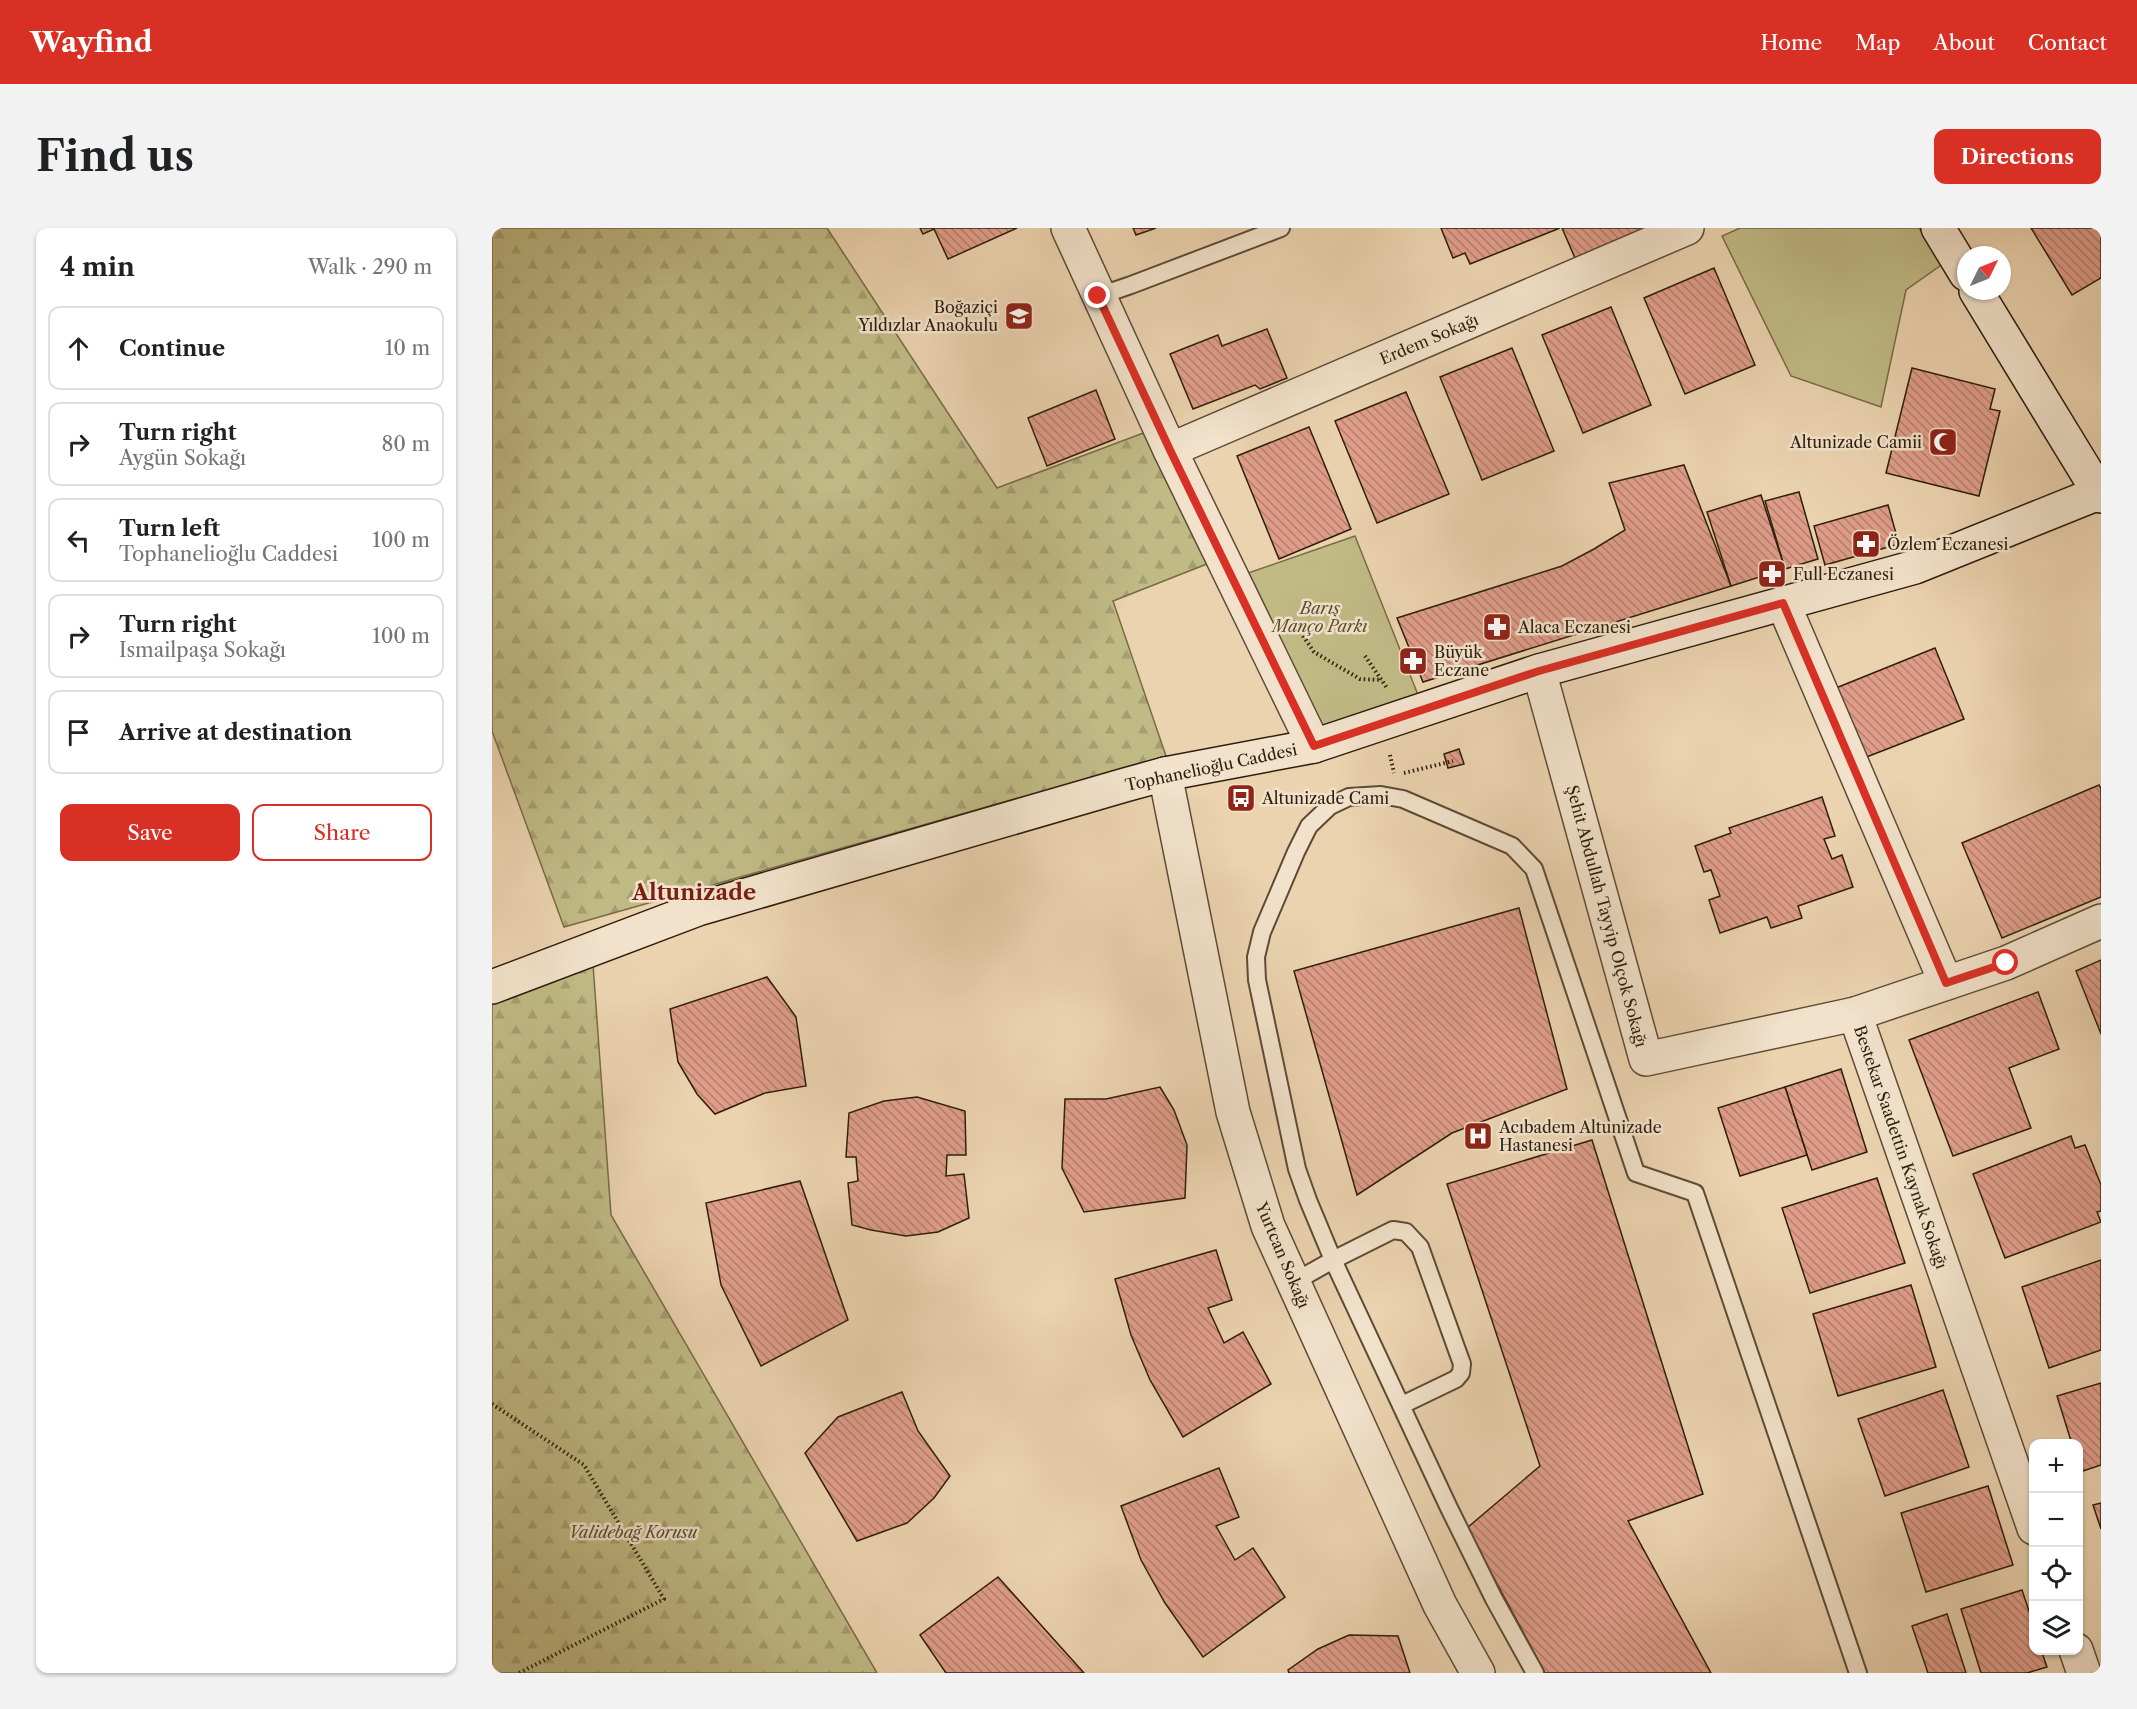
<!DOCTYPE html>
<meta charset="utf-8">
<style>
body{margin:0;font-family:"Libre Caslon Text",serif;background:#f2f2f2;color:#202124}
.controls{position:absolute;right:18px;bottom:18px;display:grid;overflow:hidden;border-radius:12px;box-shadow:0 2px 4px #0004}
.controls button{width:54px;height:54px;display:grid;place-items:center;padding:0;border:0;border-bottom:2px solid #e0e0e0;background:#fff;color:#202124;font:30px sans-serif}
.compass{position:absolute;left:1465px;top:18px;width:54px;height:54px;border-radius:50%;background:#fff;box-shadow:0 2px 4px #0004;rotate:47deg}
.stop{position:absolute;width:18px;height:18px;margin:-14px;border:4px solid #d93025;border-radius:50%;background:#fff}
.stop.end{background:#d93025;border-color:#fff;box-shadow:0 2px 6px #0008}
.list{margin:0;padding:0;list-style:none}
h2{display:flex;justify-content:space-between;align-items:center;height:78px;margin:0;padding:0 24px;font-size:26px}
h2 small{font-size:20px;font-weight:400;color:#757577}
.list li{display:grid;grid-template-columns:39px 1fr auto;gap:18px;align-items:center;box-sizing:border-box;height:84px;margin:0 12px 12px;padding:0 12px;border:2px solid #e0e0e0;border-radius:12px}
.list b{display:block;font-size:22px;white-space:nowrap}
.list p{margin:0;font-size:20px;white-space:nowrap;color:#757577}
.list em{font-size:20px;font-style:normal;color:#757577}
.actions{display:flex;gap:12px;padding:18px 24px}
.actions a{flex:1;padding:14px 0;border:2px solid #d93025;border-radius:12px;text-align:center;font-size:21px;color:#d93025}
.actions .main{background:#d93025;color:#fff}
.icon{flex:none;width:33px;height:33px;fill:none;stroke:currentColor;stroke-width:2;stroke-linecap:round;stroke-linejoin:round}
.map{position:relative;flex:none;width:1609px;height:1445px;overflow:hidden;border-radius:12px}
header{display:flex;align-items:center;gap:36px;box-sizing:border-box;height:84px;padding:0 30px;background:#d93025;color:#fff}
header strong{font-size:28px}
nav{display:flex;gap:33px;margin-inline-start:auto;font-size:21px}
.intro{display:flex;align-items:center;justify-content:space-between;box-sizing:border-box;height:144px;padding:0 36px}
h1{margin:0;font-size:42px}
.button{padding:15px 27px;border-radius:12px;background:#d93025;color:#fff;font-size:21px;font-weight:700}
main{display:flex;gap:36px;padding:0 36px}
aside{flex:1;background:#fff;border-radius:12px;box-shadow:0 2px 4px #0004}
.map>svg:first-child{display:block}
.forest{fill:url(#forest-firs);stroke:#776c49;stroke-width:1.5}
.green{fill:#c0ba85;stroke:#776c49;stroke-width:1.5}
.building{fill:url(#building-back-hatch);stroke:#2e1e0d;stroke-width:1.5}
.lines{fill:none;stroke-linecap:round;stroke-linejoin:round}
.lane-casing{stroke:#5d4b36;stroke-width:20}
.street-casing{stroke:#5d4b36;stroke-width:36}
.secondary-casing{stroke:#2e1e0d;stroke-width:36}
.path{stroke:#2e1e0d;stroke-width:4;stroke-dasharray:1.5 3;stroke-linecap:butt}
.lane{stroke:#f2e2cb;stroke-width:16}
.street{stroke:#f2e2cb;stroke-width:33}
.secondary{stroke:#f2e2cb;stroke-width:33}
.route{stroke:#d93025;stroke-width:8}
.labels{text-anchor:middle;stroke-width:5;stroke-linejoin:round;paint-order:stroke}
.poi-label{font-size:16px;fill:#2e1e0d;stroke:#f2e2cb;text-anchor:start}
.street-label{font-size:16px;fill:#2e1e0d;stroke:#f2e2cb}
.park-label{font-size:16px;font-style:italic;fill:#5a4d31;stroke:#f2e2cb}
.district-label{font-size:22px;font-weight:bold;fill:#7a1f14;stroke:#f2e2cb}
</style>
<header>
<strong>Wayfind</strong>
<nav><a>Home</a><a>Map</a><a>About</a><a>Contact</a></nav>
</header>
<div class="intro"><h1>Find us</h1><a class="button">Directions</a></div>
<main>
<aside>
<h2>4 min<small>Walk · 290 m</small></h2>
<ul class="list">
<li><svg class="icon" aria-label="ahead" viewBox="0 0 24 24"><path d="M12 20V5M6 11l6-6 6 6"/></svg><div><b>Continue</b></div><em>10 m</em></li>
<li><svg class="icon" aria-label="right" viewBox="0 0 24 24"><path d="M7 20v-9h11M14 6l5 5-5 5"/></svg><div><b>Turn right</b><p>Aygün Sokağı</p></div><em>80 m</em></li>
<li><svg class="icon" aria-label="left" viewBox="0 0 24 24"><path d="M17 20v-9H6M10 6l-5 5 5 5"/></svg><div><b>Turn left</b><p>Tophanelioğlu Caddesi</p></div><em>100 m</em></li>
<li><svg class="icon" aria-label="right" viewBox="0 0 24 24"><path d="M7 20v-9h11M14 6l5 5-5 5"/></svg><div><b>Turn right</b><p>Ismailpaşa Sokağı</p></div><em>100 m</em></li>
<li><svg class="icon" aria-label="arrive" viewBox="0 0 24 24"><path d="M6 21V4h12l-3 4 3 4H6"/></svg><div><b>Arrive at destination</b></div></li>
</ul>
<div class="actions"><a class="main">Save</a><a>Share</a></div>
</aside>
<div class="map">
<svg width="1609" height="1445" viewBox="0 0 1609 1445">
<defs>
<pattern id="forest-firs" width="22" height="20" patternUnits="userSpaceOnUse" patternTransform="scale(1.5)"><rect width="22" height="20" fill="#c0ba85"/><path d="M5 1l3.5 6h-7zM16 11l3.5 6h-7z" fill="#a59f72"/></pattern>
<pattern id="building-back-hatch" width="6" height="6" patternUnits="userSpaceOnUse" patternTransform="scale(1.5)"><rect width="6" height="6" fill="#df9d89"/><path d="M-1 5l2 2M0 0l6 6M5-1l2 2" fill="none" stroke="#b57f6e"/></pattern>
</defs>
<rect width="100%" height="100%" fill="#ebd3af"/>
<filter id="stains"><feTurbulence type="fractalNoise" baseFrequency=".00333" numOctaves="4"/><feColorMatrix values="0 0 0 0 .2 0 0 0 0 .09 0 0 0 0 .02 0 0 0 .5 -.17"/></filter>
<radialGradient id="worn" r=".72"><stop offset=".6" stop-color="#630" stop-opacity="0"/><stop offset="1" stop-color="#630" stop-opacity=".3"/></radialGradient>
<g class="forest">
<polygon points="0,0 335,0 505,260 662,201 725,332 621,373 674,528 72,699 0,503"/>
<polygon points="100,722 119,987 385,1445 0,1445 0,759"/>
</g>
<g class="green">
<polygon points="1248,0 1427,0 1452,35 1414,62 1389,179 1299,148 1230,8"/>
<polygon points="863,308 932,482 822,518 742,350"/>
</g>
<g class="building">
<polygon points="428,0 525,0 456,31 442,1 431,6"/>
<polygon points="641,0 664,0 644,7"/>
<polygon points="949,0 1068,0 978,36 973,25 961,30"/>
<polygon points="1070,0 1158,0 1083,30"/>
<polygon points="1539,0 1609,0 1609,50 1580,67"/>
<polygon points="1222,40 1263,137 1193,166 1152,70"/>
<polygon points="1119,79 1159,177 1091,205 1050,107"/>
<polygon points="775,101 795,150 768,161 763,157 701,181 678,126 726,107 730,118"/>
<polygon points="1020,120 1062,223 990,252 948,149"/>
<polygon points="1420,140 1503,161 1498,181 1508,183 1487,268 1394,245"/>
<polygon points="604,162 623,211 555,238 536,190"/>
<polygon points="914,164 957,266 885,295 843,193"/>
<polygon points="817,199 859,301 787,331 745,228"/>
<polygon points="1192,237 1239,358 931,454 905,390 1070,338 1102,321 1133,302 1117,255"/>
<polygon points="1307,264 1326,331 1293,341 1273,273"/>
<polygon points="1269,267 1293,341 1239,358 1215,284"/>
<polygon points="1396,277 1407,316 1333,337 1322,298"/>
<polygon points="1443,420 1472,491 1372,530 1344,460"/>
<polygon points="967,521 972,536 956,540 952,526"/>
<polygon points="1607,557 1609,561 1609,669 1510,710 1470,615"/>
<polygon points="1330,569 1343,608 1332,611 1340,631 1350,627 1361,659 1306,678 1310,690 1279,700 1275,689 1228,705 1217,672 1228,668 1219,642 1212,644 1203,618 1239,605 1237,600"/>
<polygon points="1027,680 1075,861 960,905 865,967 802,743"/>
<polygon points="1609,732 1609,806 1584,743"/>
<polygon points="275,749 304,789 314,858 273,865 223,886 205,866 186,834 178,781"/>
<polygon points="1546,764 1567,821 1517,840 1539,900 1461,928 1417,812"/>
<polygon points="1349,841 1375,924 1320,942 1293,859"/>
<polygon points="668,859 682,882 695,917 693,970 592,984 570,940 573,871 614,871"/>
<polygon points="1293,859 1315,927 1248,948 1226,880"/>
<polygon points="425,869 473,883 474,927 455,927 454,948 472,946 477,990 446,1004 414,1008 379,1002 360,997 356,955 366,953 364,929 354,929 357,885 392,873"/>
<polygon points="1579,908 1583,920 1593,917 1609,957 1609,983 1605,984 1609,994 1513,1030 1481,946"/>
<polygon points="1100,912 1211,1266 1136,1293 1219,1445 1053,1445 975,1300 1048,1238 955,956"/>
<polygon points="1385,950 1413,1035 1318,1065 1290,980"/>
<polygon points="308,953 356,1092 269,1138 229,1057 214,975"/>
<polygon points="724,1022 740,1072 716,1080 732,1115 751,1104 779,1156 691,1209 658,1152 639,1107 623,1051"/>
<polygon points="1609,1032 1609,1122 1557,1140 1530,1059"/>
<polygon points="1419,1057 1444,1139 1346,1168 1321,1086"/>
<polygon points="1609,1155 1609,1237 1588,1244 1586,1216 1580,1216 1565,1168"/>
<polygon points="1451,1162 1477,1239 1393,1268 1366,1191"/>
<polygon points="410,1164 426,1203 458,1248 442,1270 415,1295 365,1313 313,1225 346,1189"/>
<polygon points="727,1240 747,1289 724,1298 743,1332 761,1320 793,1369 711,1429 673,1375 649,1332 629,1278"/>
<polygon points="1496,1258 1521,1337 1434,1364 1409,1285"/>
<polygon points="1609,1275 1609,1301 1601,1277"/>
<polygon points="506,1349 592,1445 454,1445 428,1407"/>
<polygon points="1530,1362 1542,1398 1542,1422 1549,1422 1555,1439 1535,1445 1489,1445 1469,1381"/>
<polygon points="1455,1386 1474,1445 1436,1445 1420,1398"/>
<polygon points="857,1407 906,1408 918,1445 797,1445 796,1442 826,1421"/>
</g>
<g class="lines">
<g class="lane-casing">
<g id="lane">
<polyline points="607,68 639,57 789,0"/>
<polyline points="802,1054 841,1032 901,1002 914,1004 928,1019 970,1136 969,1145 964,1151 910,1177"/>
<polyline points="1043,1445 1002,1371 957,1280 841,1032 816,972 805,941 765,752 764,729 770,704 804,624 817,598 838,578 857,569 889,567 911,571 1020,618 1042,641 1144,945 1203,965 1366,1445"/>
</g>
</g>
<g class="street-casing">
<g id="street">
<polyline points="576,0 678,222 822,518"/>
<polyline points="678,222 1195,0"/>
<polyline points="1291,375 1454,755"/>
<polyline points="1047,443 1154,831 1363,786 1514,735 1609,693"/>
<polyline points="673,546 741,884 776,998 948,1377 986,1445"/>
<polyline points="1363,786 1542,1300"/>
<polyline points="1584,1422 1592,1445"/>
</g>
</g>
<g class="secondary-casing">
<g id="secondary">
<polyline points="1446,0 1474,46"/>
<polyline points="1484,63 1609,268"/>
<polyline points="0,759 206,681 633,557 673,546 822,518 1047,443 1423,339 1609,264"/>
</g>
</g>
<g class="path">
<polyline points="801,393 822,424 868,451 890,452"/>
<polyline points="873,428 895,460"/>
<polyline points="898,527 902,545"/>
<polyline points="912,545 961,533"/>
<polyline points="0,1176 92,1237 172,1371 27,1445"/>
</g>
<use href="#lane" class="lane"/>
<use href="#street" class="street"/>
<use href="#secondary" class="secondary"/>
</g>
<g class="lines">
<polyline class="route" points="606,68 678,222 822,518 1047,443 1291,375 1454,755 1514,735"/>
</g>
<defs>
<g id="school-square" transform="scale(1.5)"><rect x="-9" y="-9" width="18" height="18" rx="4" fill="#8f2418" stroke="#f2e2cb"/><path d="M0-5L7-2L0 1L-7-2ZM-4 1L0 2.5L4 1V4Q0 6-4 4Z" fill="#fff"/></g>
<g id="mosque-square" transform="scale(1.5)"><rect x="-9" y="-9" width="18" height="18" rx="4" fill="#8f2418" stroke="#f2e2cb"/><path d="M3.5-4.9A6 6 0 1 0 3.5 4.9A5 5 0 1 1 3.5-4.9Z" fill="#fff"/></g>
<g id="pharmacy-square" transform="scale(1.5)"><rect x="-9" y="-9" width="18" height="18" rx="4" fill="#8f2418" stroke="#f2e2cb"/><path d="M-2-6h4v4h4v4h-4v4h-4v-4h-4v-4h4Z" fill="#fff"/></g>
<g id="bus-square" transform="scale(1.5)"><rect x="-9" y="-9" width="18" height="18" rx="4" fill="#8f2418" stroke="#f2e2cb"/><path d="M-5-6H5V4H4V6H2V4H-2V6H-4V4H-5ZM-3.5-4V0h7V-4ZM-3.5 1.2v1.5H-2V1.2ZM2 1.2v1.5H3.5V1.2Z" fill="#fff"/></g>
<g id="hospital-square" transform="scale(1.5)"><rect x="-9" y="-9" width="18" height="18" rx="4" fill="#8f2418" stroke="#f2e2cb"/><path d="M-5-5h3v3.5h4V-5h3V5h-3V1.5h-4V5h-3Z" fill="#fff"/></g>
</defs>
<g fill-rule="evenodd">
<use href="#school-square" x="527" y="88"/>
<use href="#mosque-square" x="1451" y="214"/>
<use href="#pharmacy-square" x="1374" y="316"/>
<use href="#pharmacy-square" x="1280" y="346"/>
<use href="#pharmacy-square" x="1005" y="399"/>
<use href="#pharmacy-square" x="921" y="433"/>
<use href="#bus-square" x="749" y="570"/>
<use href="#hospital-square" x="986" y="908"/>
</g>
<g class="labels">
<g class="poi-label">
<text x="506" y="85" text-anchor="end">Boğaziçi<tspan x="506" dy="18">Yıldızlar Anaokulu</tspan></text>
<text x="1430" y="220" text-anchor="end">Altunizade Camii</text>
<text x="1395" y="322">Özlem Eczanesi</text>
<text x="1301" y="352">Full Eczanesi</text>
<text x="1026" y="405">Alaca Eczanesi</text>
<text x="942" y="430">Büyük<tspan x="942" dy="18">Eczane</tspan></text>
<text x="770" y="576">Altunizade Cami</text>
<text x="1007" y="905">Acıbadem Altunizade<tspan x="1007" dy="18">Hastanesi</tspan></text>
</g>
<g class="street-label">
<text transform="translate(937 111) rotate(-23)" y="6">Erdem Sokağı</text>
<text transform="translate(719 539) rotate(-12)" y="6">Tophanelioğlu Caddesi</text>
<text transform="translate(1115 688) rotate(75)" y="6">Şehit Abdullah Tayyip Olçok Sokağı</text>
<text transform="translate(1409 919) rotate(71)" y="6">Bestekar Saadettin Kaynak Sokağı</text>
<text transform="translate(791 1027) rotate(67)" y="6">Yurtcan Sokağı</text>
</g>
<g class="park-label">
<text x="828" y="386">Barış<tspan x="828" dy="18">Manço Parkı</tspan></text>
<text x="141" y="1310">Validebağ Korusu</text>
</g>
<g class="district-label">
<text x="202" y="672">Altunizade</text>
</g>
</g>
<rect width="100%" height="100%" filter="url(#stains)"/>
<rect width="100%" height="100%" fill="url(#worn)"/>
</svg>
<div class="controls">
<button>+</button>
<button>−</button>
<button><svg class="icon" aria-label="locate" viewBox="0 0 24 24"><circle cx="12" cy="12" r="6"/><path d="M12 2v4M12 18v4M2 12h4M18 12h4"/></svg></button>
<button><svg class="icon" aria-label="layers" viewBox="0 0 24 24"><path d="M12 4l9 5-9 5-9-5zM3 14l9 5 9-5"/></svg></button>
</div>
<svg class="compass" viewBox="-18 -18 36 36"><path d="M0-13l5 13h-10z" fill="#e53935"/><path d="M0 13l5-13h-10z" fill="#757577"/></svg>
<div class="stop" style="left:1514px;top:735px"></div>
<div class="stop end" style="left:606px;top:68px"></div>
</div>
</main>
